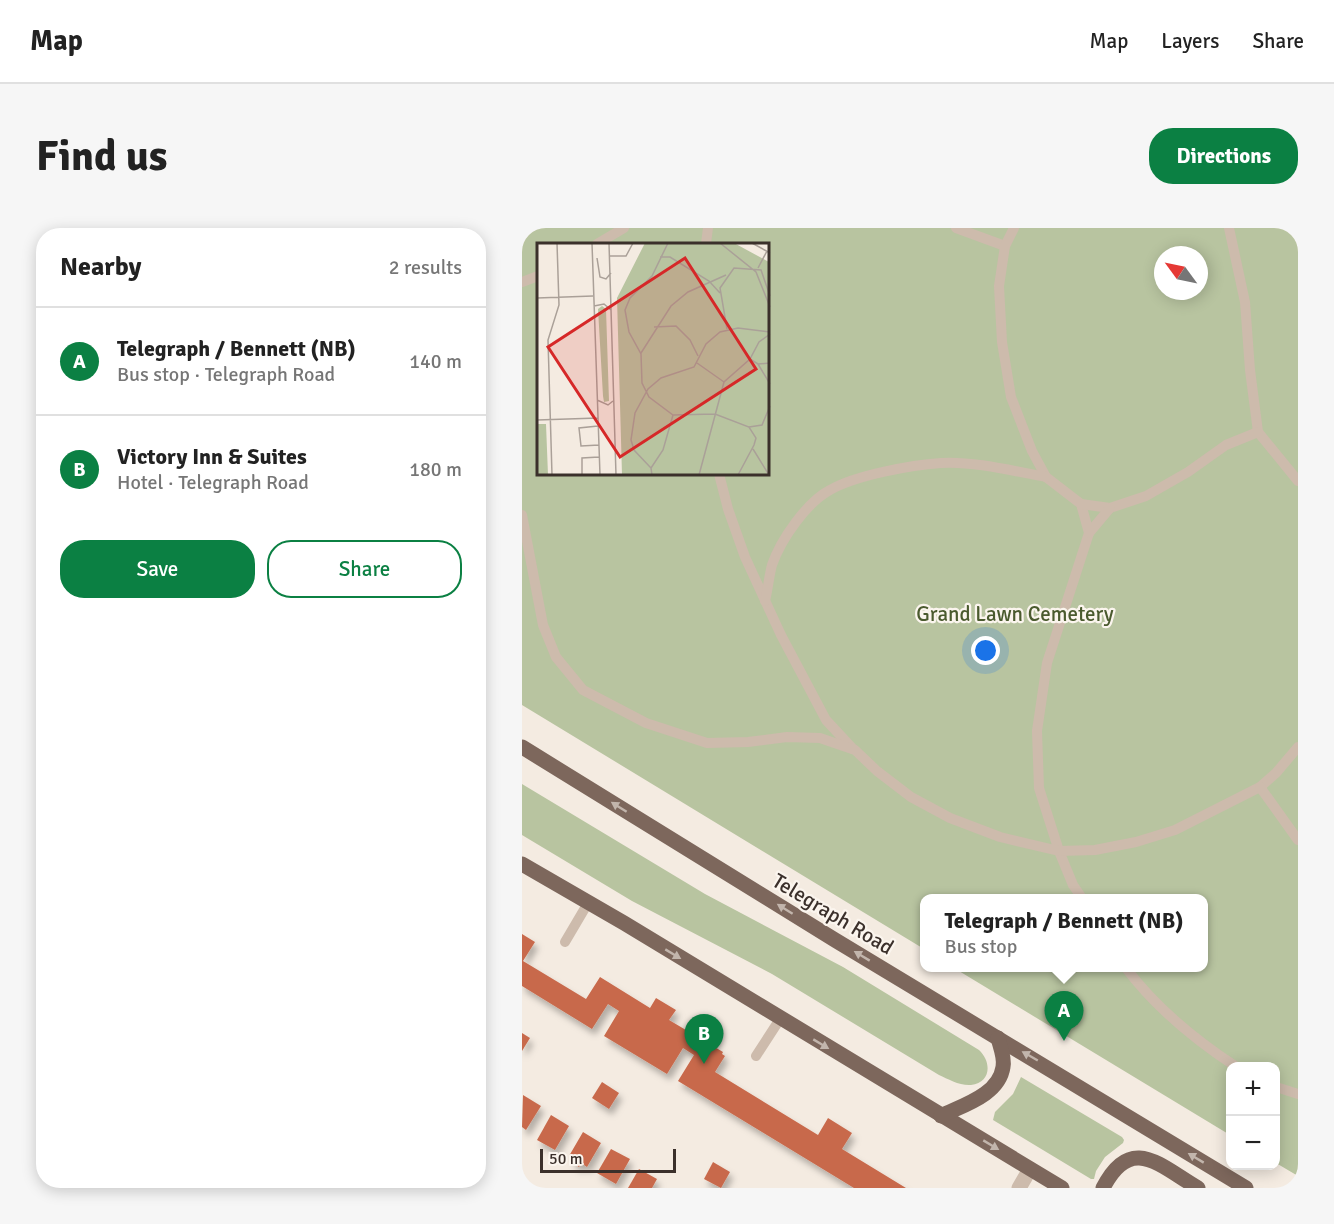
<!DOCTYPE html>
<meta charset="utf-8">
<style>
body{margin:0;font-family:Signika,sans-serif;background:#f6f6f6;color:#222}
.controls{position:absolute;right:18px;bottom:18px;display:grid;overflow:hidden;border-radius:12px;box-shadow:0 3px 15px #0003}
.controls button{width:54px;height:54px;display:grid;place-items:center;padding:0;border:0;border-bottom:2px solid #e0e0e0;background:#fff;color:#222;font:30px sans-serif}
.compass{position:absolute;left:632px;top:18px;width:54px;height:54px;border-radius:50%;background:#fff;box-shadow:0 3px 15px #0003;rotate:303deg}
.scale{position:absolute;left:18px;bottom:15px;width:136px;box-sizing:border-box;padding-left:6px;border:3px solid #3b302b;border-top:0;font-size:16px;line-height:21px;white-space:nowrap;color:#3b302b;-webkit-text-stroke:4px #fbf5ee;paint-order:stroke}
.you{position:absolute;left:464px;top:423px;width:21px;height:21px;margin:-15px;border:4px solid #fff;border-radius:50%;background:#1a73e8;box-shadow:0 0 0 9px #1a73e833}
.badge{display:grid;place-items:center;width:39px;height:39px;border-radius:50%;background:#0b8043;color:#fff;font-size:20px;font-weight:700}
.pin{position:absolute;translate:-50% -50px;filter:drop-shadow(0 2px 3px #0008)}
.pin::after{content:'';position:absolute;top:32px;width:21px;height:18px;background:inherit;clip-path:polygon(0 0,100% 0,50% 100%)}
.popup{position:absolute;left:398px;top:666px;width:288px;height:78px;box-sizing:border-box;display:grid;place-content:center;border-radius:12px;background:#fff;filter:drop-shadow(0 2px 4px #0005);font-size:20px;white-space:nowrap;color:#767676}
.popup b{font-size:22px;color:#222}
.popup::after{content:'';position:absolute;left:50%;top:100%;margin-left:-12px;border:12px solid transparent;border-top-color:#fff}
.list{margin:0;padding:0;list-style:none}
h2{display:flex;justify-content:space-between;align-items:center;height:78px;margin:0;padding:0 24px;font-size:26px}
h2 small{font-size:20px;font-weight:400;color:#767676}
.list li{display:grid;grid-template-columns:39px 1fr auto;gap:18px;align-items:center;box-sizing:border-box;height:108px;padding:0 24px;border-top:2px solid #e0e0e0}
.list b{display:block;font-size:22px;white-space:nowrap}
.list p{margin:0;font-size:20px;white-space:nowrap;color:#767676}
.list em{font-size:20px;font-style:normal;color:#767676}
.actions{display:flex;gap:12px;padding:18px 24px}
.actions a{flex:1;padding:14px 0;border:2px solid #0b8043;border-radius:24px;text-align:center;font-size:21px;color:#0b8043}
.actions .main{background:#0b8043;color:#fff}
.map{position:relative;flex:none;width:776px;height:960px;overflow:hidden;border-radius:24px}
header{display:flex;align-items:center;gap:36px;box-sizing:border-box;height:84px;padding:0 30px;background:#fff;border-bottom:2px solid #e0e0e0}
header strong{font-size:28px}
nav{display:flex;gap:33px;margin-inline-start:auto;font-size:21px}
.intro{display:flex;align-items:center;justify-content:space-between;box-sizing:border-box;height:144px;padding:0 36px}
h1{margin:0;font-size:42px}
.button{padding:15px 27px;border-radius:24px;background:#0b8043;color:#fff;font-size:21px;font-weight:700}
main{display:flex;gap:36px;padding:0 36px}
aside{flex:1;background:#fff;border-radius:24px;box-shadow:0 3px 15px #0003}
.map>svg:first-child{display:block}
.green{fill:#b8c4a0;fill-rule:evenodd}
.building{fill:#c8694b;filter:url(#shadow)}
.lines{fill:none;stroke-linecap:round;stroke-linejoin:round}
.lane{stroke:#cdbbac;stroke-width:10}
.street{stroke:#cdbbac;stroke-width:15}
.primary{stroke:#7d675c;stroke-width:15}
.oneway{fill:#c2b5ac}
.labels{text-anchor:middle;stroke-width:4.5;stroke-linejoin:round;paint-order:stroke}
.park-label{font-size:21px;fill:#4a5a2e;stroke:#fbf5ee}
.street-label{font-size:21px;fill:#3b302b;stroke:#fbf5ee}
.inset-road{fill:none;stroke:#aaa098;stroke-width:1.5}
.view{fill:#d62828;fill-opacity:0.15;stroke:#d62828;stroke-width:3}
.inset-edge{fill:none;stroke:#3b302b;stroke-width:3}
</style>
<header>
<strong>Map</strong>
<nav><a>Map</a><a>Layers</a><a>Share</a></nav>
</header>
<div class="intro"><h1>Find us</h1><a class="button">Directions</a></div>
<main>
<aside>
<h2>Nearby<small>2 results</small></h2>
<ul class="list">
<li><span class="badge">A</span><div><b>Telegraph / Bennett (NB)</b><p>Bus stop · Telegraph Road</p></div><em>140 m</em></li>
<li><span class="badge">B</span><div><b>Victory Inn &amp; Suites</b><p>Hotel · Telegraph Road</p></div><em>180 m</em></li>
</ul>
<div class="actions"><a class="main">Save</a><a>Share</a></div>
</aside>
<div class="map">
<svg width="776" height="960" viewBox="0 0 776 960">
<defs>
<filter id="shadow"><feDropShadow dx="3.5" dy="6" stdDeviation="3" flood-color="#0004"/></filter>
</defs>
<rect width="100%" height="100%" fill="#f4ebe1"/>
<g class="green">
<path d="M 0,0 L 776,0 L 776,948 L 754,935 L 754,838 L 708,838 L 708,907 L 432,740 L 682,740 L 682,670 L 402,670 L 402,721 L 0,477 ZM 16,16 L 246,16 L 246,246 L 16,246 ZM 641,27 L 677,27 L 677,63 L 641,63 Z"/>
<path d="M 0,556 L 183,666 L 321,739 L 457,822 C 470,834 469,855 449,857 C 438,858 426,851 417,847 L 250,746 L 110,673 L 0,607 Z"/>
<polygon points="499,849 600,909 602,912 601,915 583,929 574,943 572,951 569,951 471,892 473,884 491,866"/>
</g>
<g class="building">
<polygon points="0,706 13,714 1,733 64,771 78,749 128,780 134,770 154,782 147,792 201,824 200,826 203,828 193,844 296,907 306,890 330,905 320,921 384,960 332,960 156,853 172,827 161,820 145,846 82,808 97,783 86,776 70,801 0,758"/>
<polygon points="0,805 8,810 0,823"/>
<polygon points="80,854 97,865 87,881 70,870"/>
<polygon points="1,867 19,878 4,902 0,899"/>
<polygon points="29,887 47,898 33,922 15,912"/>
<polygon points="61,904 79,915 65,939 59,935 57,939 50,934 52,931 47,928"/>
<polygon points="89,921 108,931 94,956 75,945"/>
<polygon points="191,934 208,944 199,960 182,951"/>
<polygon points="117,941 135,951 130,960 106,960"/>
</g>
<g class="lines">
<g class="lane">
<polyline points="434,0 483,18"/>
<polyline points="492,0 483,18 477,58 480,114 489,169 510,223 524,249 559,276 567,305 525,435 515,503 517,560 537,623 551,657 560,670"/>
<polyline points="707,0 723,74 728,142 736,204 776,253"/>
<polyline points="75,16 102,0"/>
<polyline points="184,16 186,0"/>
<polyline points="0,54 16,48"/>
<polyline points="197,246 206,281 223,329 259,407 304,492 331,521"/>
<polyline points="559,276 588,280 624,268 666,244 704,217 736,204"/>
<polyline points="0,287 21,397 34,429 61,462 124,495 185,515 226,514 265,509 298,510 333,522 355,543 389,569 428,590 478,609 537,623 573,622 614,614 653,602 738,559 754,545 776,519"/>
<polyline points="567,305 588,280"/>
<path d="M 243,373 C 246,361 247,348 250,337 C 259,311 285,274 308,262 C 334,247 390,237 419,235 C 452,233 491,243 524,249"/>
<polyline points="738,559 776,612"/>
<polyline points="43,714 66,675"/>
<path d="M 604,740 C 634,780 672,811 713,838"/>
<polyline points="234,828 258,791"/>
<polyline points="754,859 776,866"/>
</g>
<g class="street">
<polyline points="0,958 3,960"/>
<polyline points="497,960 508,941"/>
</g>
<g class="primary">
<polyline points="0,519 313,712 724,960"/>
<polyline points="0,636 102,695 540,960"/>
<path d="M 419,888 C 441,877 477,867 481,839 C 483,830 478,818 476,810"/>
<path d="M 581,960 C 609,905 638,938 676,960"/>
</g>
</g>
<defs><path id="oneway-solid" d="M-6-.8H1V-3.2L6.5 0L1 3.2V.8H-6Z" transform="scale(1.5)"/></defs>
<g class="oneway">
<use href="#oneway-solid" transform="translate(97 579) rotate(-148)"/>
<use href="#oneway-solid" transform="translate(263 681) rotate(-148)"/>
<use href="#oneway-solid" transform="translate(151 726) rotate(31)"/>
<use href="#oneway-solid" transform="translate(340 728) rotate(-149)"/>
<use href="#oneway-solid" transform="translate(299 816) rotate(31)"/>
<use href="#oneway-solid" transform="translate(508 828) rotate(-150)"/>
<use href="#oneway-solid" transform="translate(469 917) rotate(31)"/>
<use href="#oneway-solid" transform="translate(674 930) rotate(-149)"/>
</g>
<g class="labels">
<g class="park-label">
<text x="493" y="393">Grand Lawn Cemetery</text>
</g>
<g class="street-label">
<text transform="translate(311 686) rotate(31)" y="7">Telegraph Road</text>
</g>
</g>
<g transform="translate(15 15)">
<rect width="232" height="232" fill="#f4ebe1"/>
<path d="M 108,0 L 197,0 L 232,19 L 232,232 L 85,232 L 80,55 ZM 65,63 L 69,66 L 72,158 L 67,159 L 66,153 L 61,66 ZM 0,181 L 9,181 L 11,232 L 0,232 Z" fill="#b8c4a0"/>
<path class="inset-road" d="M 55,0 L 63,232M 72,0 L 79,232M 131,0 L 115,33 L 93,55 L 88,67 L 92,89 L 104,111 L 105,140 L 112,154 L 136,172 L 178,171 L 212,184 L 219,195 L 217,202 L 201,232M 183,0 L 219,29 L 233,64M 215,0 L 233,10M 73,13 L 89,13 L 96,0M 123,14 L 133,14 L 172,38 L 183,50M 60,15 L 63,34 L 69,36 L 74,30M 221,25 L 230,8M 0,55 L 56,53M 57,63 L 67,61 L 74,67M 117,84 L 139,83 L 153,97 L 161,113M 190,86 L 183,45 L 197,25 L 224,27 L 233,53M 104,110 L 134,63 L 151,49 L 189,32M 213,116 L 221,121 L 233,120M 160,120 L 187,139M 221,121 L 233,141M 60,157 L 71,162 L 76,158M 0,177 L 61,175M 61,183 L 42,185 L 44,203 L 62,202M 212,184 L 225,182 L 233,163M 216,206 L 232,232M 114,225 L 126,207 L 136,172M 15,232 L 11,97 L 22,62 L 20,0M 45,232 L 45,215 L 62,214M 115,232 L 114,225 L 97,207 L 94,197 L 98,170 L 111,146 L 124,135 L 157,124 L 169,101 L 183,89 L 201,85 L 233,89M 162,232 L 187,139 L 213,116 L 222,99 L 233,91"/>
<path class="view" d="M 148,15 L 219,126 L 83,214 L 11,104 Z"/>
<rect width="232" height="232" class="inset-edge"/>
</g>
</svg>
<div class="controls">
<button>+</button>
<button>−</button>
</div>
<svg class="compass" viewBox="-18 -18 36 36"><path d="M0-13l5 13h-10z" fill="#e53935"/><path d="M0 13l5-13h-10z" fill="#767676"/></svg>
<div class="scale">50 m</div>
<div class="you"></div>
<div class="pin badge" style="left:542px;top:813px">A</div>
<div class="popup"><b>Telegraph / Bennett (NB)</b>Bus stop</div>
<div class="pin badge" style="left:182px;top:836px">B</div>
</div>
</main>
